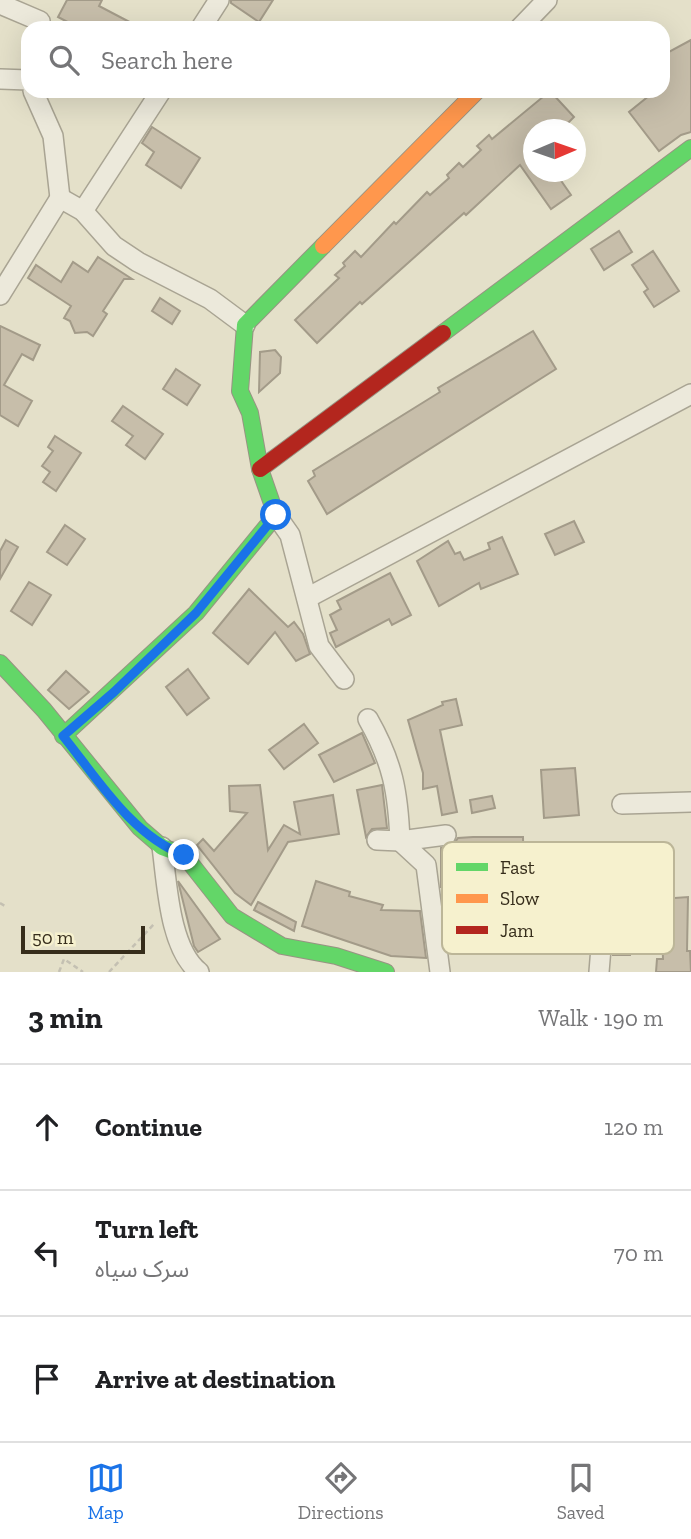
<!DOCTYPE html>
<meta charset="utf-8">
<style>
body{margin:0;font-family:"Zilla Slab","Noto Sans Arabic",serif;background:#f2f2f2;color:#202124}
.compass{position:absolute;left:523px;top:119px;width:63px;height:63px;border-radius:50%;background:#fff;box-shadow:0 7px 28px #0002;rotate:88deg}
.scale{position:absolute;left:21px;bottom:18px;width:124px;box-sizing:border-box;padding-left:7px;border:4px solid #362d1b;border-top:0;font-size:19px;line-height:24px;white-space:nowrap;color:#362d1b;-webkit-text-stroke:5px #f6f1ce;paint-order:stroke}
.stop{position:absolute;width:21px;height:21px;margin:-16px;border:5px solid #1a73e8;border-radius:50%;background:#fff}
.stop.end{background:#1a73e8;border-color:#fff;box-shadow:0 2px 7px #0008}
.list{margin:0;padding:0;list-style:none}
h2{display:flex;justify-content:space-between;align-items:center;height:91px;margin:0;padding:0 28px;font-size:30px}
h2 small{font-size:23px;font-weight:400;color:#757577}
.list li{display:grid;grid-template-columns:46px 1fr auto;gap:21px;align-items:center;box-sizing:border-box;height:126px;padding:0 28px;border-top:2px solid #e0e0e0}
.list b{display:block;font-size:26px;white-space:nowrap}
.list p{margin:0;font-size:23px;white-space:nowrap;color:#757577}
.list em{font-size:23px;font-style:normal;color:#757577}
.icon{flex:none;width:38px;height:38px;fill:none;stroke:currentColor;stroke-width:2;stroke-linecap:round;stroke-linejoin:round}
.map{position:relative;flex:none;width:691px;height:972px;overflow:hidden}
.search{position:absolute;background:#fff;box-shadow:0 7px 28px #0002;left:21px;right:21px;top:21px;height:77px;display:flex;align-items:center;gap:18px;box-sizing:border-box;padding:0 24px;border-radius:21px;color:#757577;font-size:26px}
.sheet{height:469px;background:#fff}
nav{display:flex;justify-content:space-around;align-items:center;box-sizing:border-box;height:98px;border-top:2px solid #e0e0e0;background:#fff;font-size:19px;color:#757577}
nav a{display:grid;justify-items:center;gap:4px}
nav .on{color:#1a73e8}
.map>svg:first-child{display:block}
.building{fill:#c7beaa;stroke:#a39b89;stroke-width:2}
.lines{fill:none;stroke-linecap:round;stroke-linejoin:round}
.street-casing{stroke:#a9a493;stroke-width:22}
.fast-casing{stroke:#989383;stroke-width:18}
.slow-casing{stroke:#989383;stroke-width:18}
.jam-casing{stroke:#989383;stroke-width:18}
.path{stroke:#c4c0b2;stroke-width:2.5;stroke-dasharray:5 3.5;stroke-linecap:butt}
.street{stroke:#ece9db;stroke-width:19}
.fast{stroke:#63d668;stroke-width:16}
.slow{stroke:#ff974d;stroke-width:16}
.jam{stroke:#b3261e;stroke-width:16}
.route{stroke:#1a73e8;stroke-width:9}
.key{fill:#f6f1ce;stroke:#bcb698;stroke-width:2}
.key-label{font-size:19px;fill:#362d1b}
</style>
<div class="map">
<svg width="691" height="972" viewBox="0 0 691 972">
<rect width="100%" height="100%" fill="#e4e0c9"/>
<g class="building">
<polygon points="67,0 102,0 99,6 141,28 79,28 58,17"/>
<polygon points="231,0 273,0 259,22 231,3"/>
<polygon points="691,40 691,132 681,135 659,151 629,112 655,91 663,91 663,55"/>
<polygon points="550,91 574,117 561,130 534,130 534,172 555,172 571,195 551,209 520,165 466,215 464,213 362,304 360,302 317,343 295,320 339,278 335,275 345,266 343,263 355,251 361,257 394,222 396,224 427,192 430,195 449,178 447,175 459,163 463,167 481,150 477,146 489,135 492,139"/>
<polygon points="152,127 200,158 181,188 146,165 154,152 142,143"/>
<polygon points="619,231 632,252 604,270 591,249"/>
<polygon points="653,251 679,291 654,307 644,292 648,289 632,265"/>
<polygon points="98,257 132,279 124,279 103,311 107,314 93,336 87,332 75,333 70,321 64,318 71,306 28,278 36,265 61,282 73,262 88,272"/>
<polygon points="160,298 180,311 172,324 152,311"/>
<polygon points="0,326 40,345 33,360 22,354 4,385 32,401 18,426 0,415"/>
<polygon points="533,331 556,369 327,514 308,481 315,476 313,471 440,392 438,388"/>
<polygon points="275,350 281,357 280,373 259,392 260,352"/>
<polygon points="176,369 200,385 187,405 163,389"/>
<polygon points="123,406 163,434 145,459 126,445 133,436 112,421"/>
<polygon points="55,436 81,453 56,491 43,482 50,472 42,466 53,451 48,447"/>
<polygon points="574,521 584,542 555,555 545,534"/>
<polygon points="65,525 85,539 67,565 47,552"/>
<polygon points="502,537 518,574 481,589 479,583 439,606 417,561 448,541 455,554 460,552 464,560 490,549 488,543"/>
<polygon points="6,540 18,547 0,579 0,551"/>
<polygon points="390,573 411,615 392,625 389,619 336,647 330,633 337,630 330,615 341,609 337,601"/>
<polygon points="29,582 51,595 32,625 11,611"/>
<polygon points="249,589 288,627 294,622 303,634 310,654 296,661 275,632 248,664 213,633"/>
<polygon points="188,669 209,698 187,715 166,687"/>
<polygon points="66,671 89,692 69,709 48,690"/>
<polygon points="456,699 462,725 440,730 457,812 442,815 437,786 423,789 423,773 408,720 443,705 442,702"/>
<polygon points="304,724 318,743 284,769 269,750"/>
<polygon points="362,733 375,763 334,782 319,755"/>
<polygon points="575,768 579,815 544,818 541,770"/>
<polygon points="260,785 268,850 284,825 300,834 294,802 333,795 339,834 288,842 251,905 235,893 197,845 203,839 214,851 247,813 230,811 229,786"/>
<polygon points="382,785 387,828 372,829 366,837 357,790"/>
<polygon points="492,796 495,808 472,813 470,800"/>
<polygon points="473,837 523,837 524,887 441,887 441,848 453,845 458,838"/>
<polygon points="178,881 220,939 198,952 194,946"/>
<polygon points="316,881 350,892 349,896 383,905 381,910 420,911 426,958 391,956 302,926"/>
<polygon points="688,897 687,951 690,951 691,972 656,972 657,959 663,959 661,899"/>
<polygon points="258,902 296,922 294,931 254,910"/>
<polygon points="614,934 630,934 630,955 613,955"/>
</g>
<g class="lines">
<g class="street-casing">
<g id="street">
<polyline points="0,4 40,21"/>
<polyline points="201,28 219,0"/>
<polyline points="520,28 547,0"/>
<polyline points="0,79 28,80"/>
<polyline points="33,91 53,136 60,198"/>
<polyline points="83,211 161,91"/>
<polyline points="0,295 60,198 83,211 114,246 138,262 210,299 245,325"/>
<polyline points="276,515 290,535 319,646 344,679"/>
<polyline points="307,598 691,394"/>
<path d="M 368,719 C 393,763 398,792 400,841 L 426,865 L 440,972"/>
<polyline points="622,804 691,802"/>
<polyline points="377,840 400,841 446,835"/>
<path d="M 162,847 C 167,882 169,948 199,972"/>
<polyline points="599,972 604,911"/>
</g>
</g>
<g class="fast-casing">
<g id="fast">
<polyline points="443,333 691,148"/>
<polyline points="0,663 44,710 140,828 162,847 184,855 232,916 282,946 336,956 386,972"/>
<polyline points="63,736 196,613 276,515 260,469 250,413 240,391 245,325 323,246"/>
</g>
</g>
<g class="slow-casing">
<polyline id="slow" points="323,246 477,91"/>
</g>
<g class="jam-casing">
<polyline id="jam" points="260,469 443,333"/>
</g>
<g class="path">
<polyline points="0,903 5,906"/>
<polyline points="59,972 64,959 83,972"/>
<polyline points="109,972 155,923"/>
</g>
<use href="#street" class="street"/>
<use href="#fast" class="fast"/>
<use href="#slow" class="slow"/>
<use href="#jam" class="jam"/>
</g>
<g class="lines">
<path class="route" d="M 184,855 C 131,835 97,778 63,736 L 114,692 L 196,613 L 276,515"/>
</g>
<rect x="442" y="842" width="232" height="112" rx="10" class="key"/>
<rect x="456" y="863" width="32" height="8" fill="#63d668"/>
<rect x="456" y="894" width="32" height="9" fill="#ff974d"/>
<rect x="456" y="926" width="32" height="8" fill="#b3261e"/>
<g class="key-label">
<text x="500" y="874">Fast</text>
<text x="500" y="905">Slow</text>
<text x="500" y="937">Jam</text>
</g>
</svg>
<svg class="compass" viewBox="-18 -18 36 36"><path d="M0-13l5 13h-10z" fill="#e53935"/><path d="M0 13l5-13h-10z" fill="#757577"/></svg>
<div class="scale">50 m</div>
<div class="stop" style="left:276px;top:515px"></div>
<div class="stop end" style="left:184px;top:855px"></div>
<div class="search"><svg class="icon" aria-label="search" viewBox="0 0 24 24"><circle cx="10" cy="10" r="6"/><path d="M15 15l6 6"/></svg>Search here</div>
</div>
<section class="sheet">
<h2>3 min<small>Walk · 190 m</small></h2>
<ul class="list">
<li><svg class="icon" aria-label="ahead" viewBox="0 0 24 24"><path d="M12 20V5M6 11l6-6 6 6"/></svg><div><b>Continue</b></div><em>120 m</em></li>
<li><svg class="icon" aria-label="left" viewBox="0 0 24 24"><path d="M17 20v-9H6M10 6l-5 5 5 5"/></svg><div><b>Turn left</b><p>سرک سیاه</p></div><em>70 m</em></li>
<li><svg class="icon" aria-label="arrive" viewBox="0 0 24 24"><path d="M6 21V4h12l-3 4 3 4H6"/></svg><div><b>Arrive at destination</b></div></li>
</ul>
</section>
<nav>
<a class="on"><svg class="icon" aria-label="map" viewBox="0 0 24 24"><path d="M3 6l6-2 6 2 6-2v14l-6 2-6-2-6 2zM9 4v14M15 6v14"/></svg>Map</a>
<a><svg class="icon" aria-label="directions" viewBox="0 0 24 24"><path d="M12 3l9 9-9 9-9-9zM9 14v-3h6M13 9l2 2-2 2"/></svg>Directions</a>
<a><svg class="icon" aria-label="saved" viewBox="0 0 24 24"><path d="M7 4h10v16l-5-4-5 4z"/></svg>Saved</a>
</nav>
